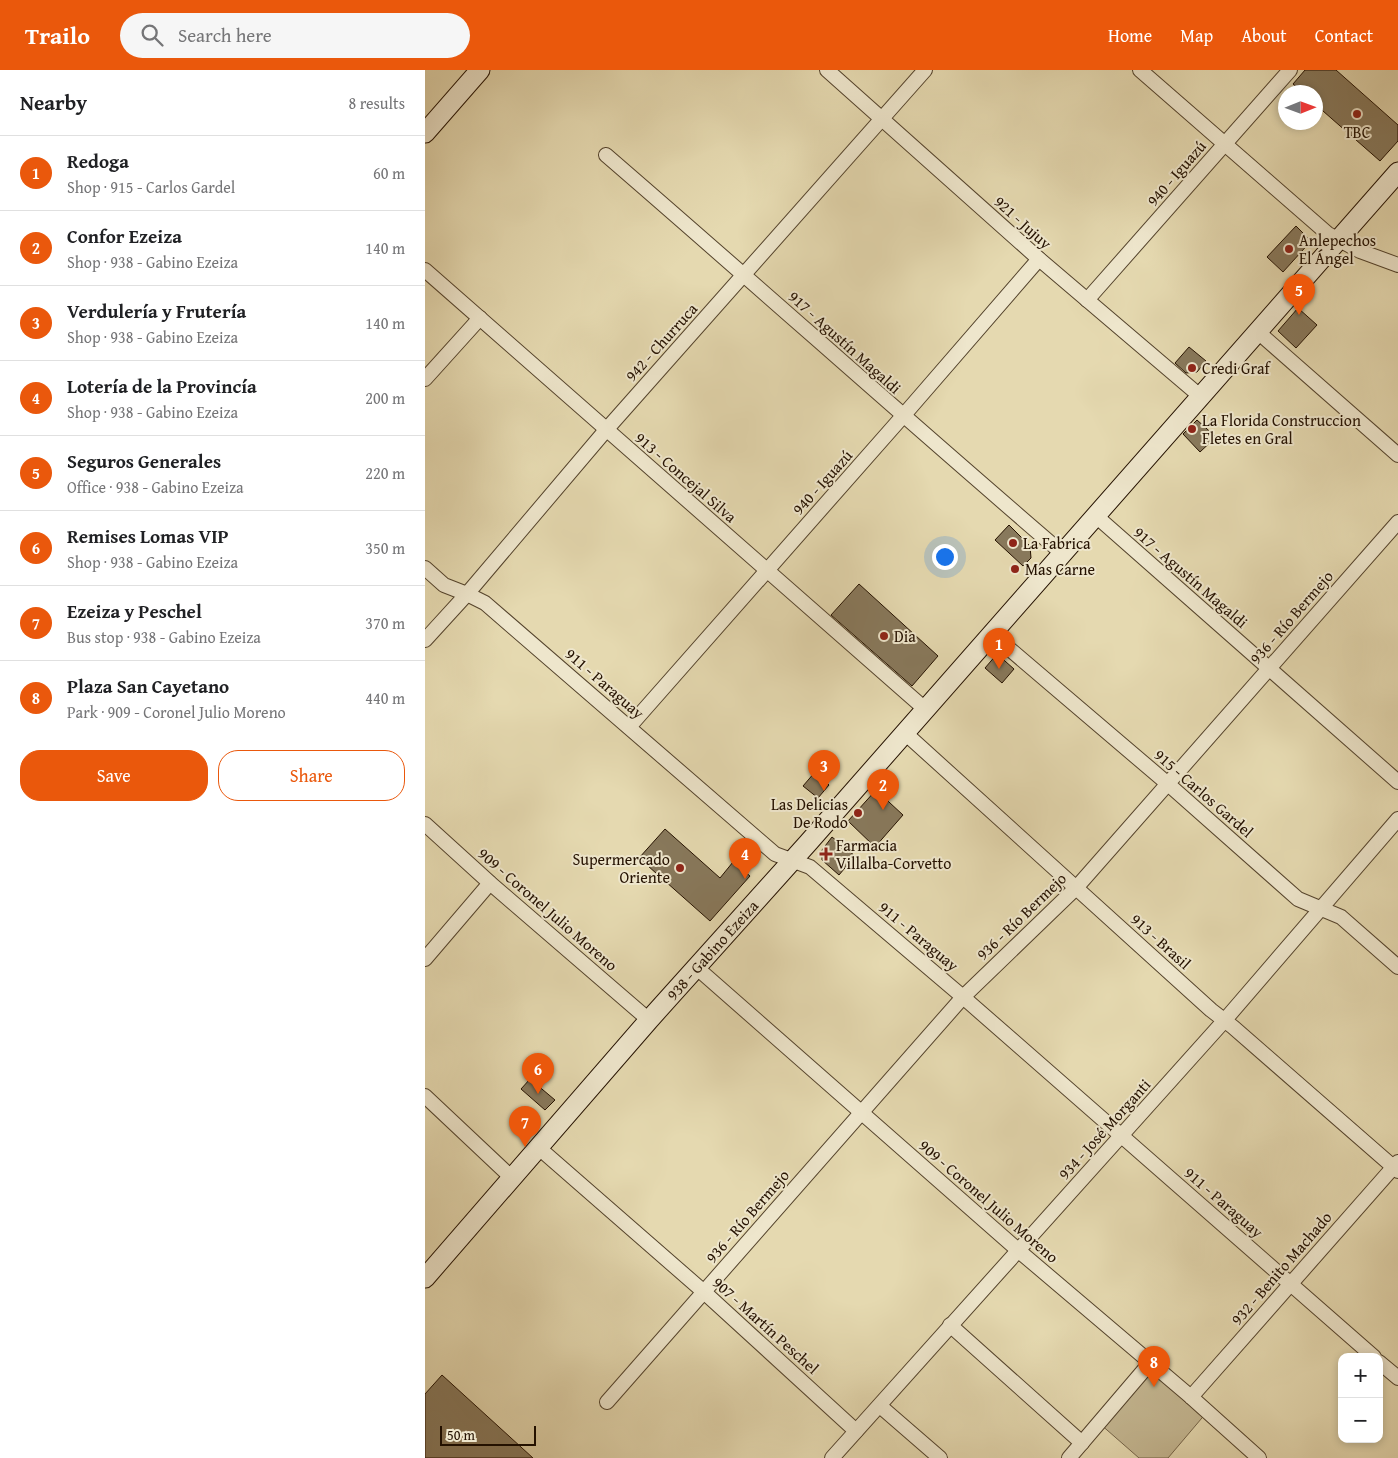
<!DOCTYPE html>
<meta charset="utf-8">
<style>
body{margin:0;font-family:"Gentium Book Plus",serif;background:#f6f6f6;color:#202124}
.controls{position:absolute;right:15px;bottom:15px;display:grid;overflow:hidden;border-radius:10px;box-shadow:0 2px 8px #0003}
.controls button{width:45px;height:45px;display:grid;place-items:center;padding:0;border:0;border-bottom:1px solid #e0e0e0;background:#fff;color:#202124;font:25px sans-serif}
.compass{position:absolute;left:853px;top:15px;width:45px;height:45px;border-radius:50%;background:#fff;box-shadow:0 2px 8px #0003;rotate:89deg}
.scale{position:absolute;left:15px;bottom:12px;width:96px;box-sizing:border-box;padding-left:5px;border:2px solid #241100;border-top:0;font-size:14px;line-height:18px;white-space:nowrap;color:#241100;-webkit-text-stroke:4px #eee6cc;paint-order:stroke}
.you{position:absolute;left:519px;top:486px;width:18px;height:18px;margin:-12px;border:4px solid #fff;border-radius:50%;background:#1a73e8;box-shadow:0 0 0 8px #1a73e833}
.badge{display:grid;place-items:center;width:32px;height:32px;border-radius:50%;background:#ea580c;color:#fff;font-size:16px;font-weight:700}
.pin{position:absolute;translate:-50% -41px;filter:drop-shadow(0 1px 2px #0008)}
.pin::after{content:'';position:absolute;top:26px;width:18px;height:15px;background:inherit;clip-path:polygon(0 0,100% 0,50% 100%)}
.list{margin:0;padding:0;list-style:none}
h2{display:flex;justify-content:space-between;align-items:center;height:65px;margin:0;padding:0 20px;font-size:21px}
h2 small{font-size:16px;font-weight:400;color:#757577}
.list li{display:grid;grid-template-columns:32px 1fr auto;gap:15px;align-items:center;box-sizing:border-box;height:75px;padding:0 20px;border-top:1px solid #e0e0e0}
.list b{display:block;font-size:19px;white-space:nowrap}
.list p{margin:0;font-size:16px;white-space:nowrap;color:#757577}
.list em{font-size:16px;font-style:normal;color:#757577}
.actions{display:flex;gap:10px;padding:15px 20px}
.actions a{flex:1;padding:11px 0;border:1px solid #ea580c;border-radius:20px;text-align:center;font-size:18px;color:#ea580c}
.actions .main{background:#ea580c;color:#fff}
.icon{flex:none;width:28px;height:28px;fill:none;stroke:currentColor;stroke-width:2;stroke-linecap:round;stroke-linejoin:round}
.map{position:relative;flex:none;width:973px;height:1388px;overflow:hidden}
header{display:flex;align-items:center;gap:30px;box-sizing:border-box;height:70px;padding:0 25px;background:#ea580c;color:#fff}
header strong{font-size:24px}
nav{display:flex;gap:28px;margin-inline-start:auto;font-size:18px}
.search{width:350px;height:45px;background:#f6f6f6;display:flex;align-items:center;gap:12px;box-sizing:border-box;padding:0 18px;border-radius:28px;color:#757577;font-size:19px}
main{display:flex}
aside{flex:1;background:#fff}
.map>svg:first-child{display:block}
.green{fill:#c4b792;stroke:#746449}
.building{fill:#88795c;stroke:#241100}
.lines{fill:none;stroke-linecap:round;stroke-linejoin:round}
.street-casing{stroke:#54432c;stroke-width:16}
.secondary-casing{stroke:#241100;stroke-width:21}
.street{stroke:#eee6cc;stroke-width:14}
.secondary{stroke:#eee6cc;stroke-width:19}
.poi-dot{fill:#8f2418;stroke:#eee6cc;stroke-width:2}
.labels{text-anchor:middle;stroke-width:4;stroke-linejoin:round;paint-order:stroke}
.poi-label{font-size:16px;fill:#241100;stroke:#eee6cc;text-anchor:start}
.street-label{font-size:16px;fill:#241100;stroke:#eee6cc}
</style>
<header>
<strong>Trailo</strong>
<div class="search"><svg class="icon" aria-label="search" viewBox="0 0 24 24"><circle cx="10" cy="10" r="6"/><path d="M15 15l6 6"/></svg>Search here</div>
<nav><a>Home</a><a>Map</a><a>About</a><a>Contact</a></nav>
</header>
<main>
<aside>
<h2>Nearby<small>8 results</small></h2>
<ul class="list">
<li><span class="badge">1</span><div><b>Redoga</b><p>Shop · 915 - Carlos Gardel</p></div><em>60 m</em></li>
<li><span class="badge">2</span><div><b>Confor Ezeiza</b><p>Shop · 938 - Gabino Ezeiza</p></div><em>140 m</em></li>
<li><span class="badge">3</span><div><b>Verdulería y Frutería</b><p>Shop · 938 - Gabino Ezeiza</p></div><em>140 m</em></li>
<li><span class="badge">4</span><div><b>Lotería de la Provincía</b><p>Shop · 938 - Gabino Ezeiza</p></div><em>200 m</em></li>
<li><span class="badge">5</span><div><b>Seguros Generales</b><p>Office · 938 - Gabino Ezeiza</p></div><em>220 m</em></li>
<li><span class="badge">6</span><div><b>Remises Lomas VIP</b><p>Shop · 938 - Gabino Ezeiza</p></div><em>350 m</em></li>
<li><span class="badge">7</span><div><b>Ezeiza y Peschel</b><p>Bus stop · 938 - Gabino Ezeiza</p></div><em>370 m</em></li>
<li><span class="badge">8</span><div><b>Plaza San Cayetano</b><p>Park · 909 - Coronel Julio Moreno</p></div><em>440 m</em></li>
</ul>
<div class="actions"><a class="main">Save</a><a>Share</a></div>
</aside>
<div class="map">
<svg width="973" height="1388" viewBox="0 0 973 1388">
<rect width="100%" height="100%" fill="#e5d9b0"/>
<filter id="stains"><feTurbulence type="fractalNoise" baseFrequency=".004" numOctaves="4"/><feColorMatrix values="0 0 0 0 .2 0 0 0 0 .09 0 0 0 0 .02 0 0 0 .5 -.17"/></filter>
<radialGradient id="worn" r=".72"><stop offset=".6" stop-color="#630" stop-opacity="0"/><stop offset="1" stop-color="#630" stop-opacity=".3"/></radialGradient>
<polygon class="green" points="725,1293 782,1342 743,1388 714,1388 674,1353"/>
<g class="building">
<polygon points="880,0 911,0 973,55 973,71 955,91 890,34 890,22 878,22 868,14"/>
<polygon points="871,156 886,171 858,202 842,187"/>
<polygon points="873,238 892,255 871,278 853,261"/>
<polygon points="764,277 781,291 772,302 761,303 750,293"/>
<polygon points="772,350 791,367 775,382 758,364"/>
<polygon points="584,455 605,476 606,488 598,496 570,470"/>
<polygon points="434,514 513,586 487,616 406,545"/>
<polygon points="572,584 589,599 577,613 560,598"/>
<polygon points="390,702 404,715 393,728 378,716"/>
<polygon points="451,720 478,745 450,777 423,751"/>
<polygon points="240,759 295,808 308,792 325,806 285,851 214,788"/>
<polygon points="407,767 430,786 414,805 397,790 397,780"/>
<polygon points="105,1009 130,1030 120,1040 96,1019"/>
<polygon points="17,1305 108,1388 0,1388 0,1324"/>
</g>
<g class="lines">
<g class="street-casing">
<g id="street">
<polyline points="402,0 614,189 775,326"/>
<polyline points="715,0 903,164 935,181 973,195"/>
<path d="M 181,85 C 334,217 484,352 637,483"/>
<polyline points="0,200 500,639"/>
<polyline points="662,230 865,0"/>
<polyline points="833,262 973,385"/>
<polyline points="0,309 55,248"/>
<polyline points="671,446 973,712"/>
<polyline points="0,498 19,515 42,524 60,533 350,784 385,797 538,927 949,1287"/>
<polyline points="567,564 743,714 873,829 916,847 973,897"/>
<polyline points="0,570 42,524 181,360 500,0"/>
<polyline points="204,657 478,346 614,189"/>
<polyline points="480,663 786,940 808,957 973,1101"/>
<polyline points="0,754 65,813 224,950"/>
<polyline points="0,889 65,813"/>
<polyline points="272,898 594,1181 766,1327 834,1388"/>
<polyline points="0,1026 87,1108"/>
<polyline points="114,1078 279,1222 431,1361"/>
<polyline points="525,1255 657,1373"/>
<polyline points="954,1292 973,1308"/>
<polyline points="766,1327 973,1092"/>
<polyline points="182,1332 538,927 651,818 973,452"/>
<polyline points="455,1336 515,1388"/>
<polyline points="407,1388 799,951 973,749"/>
<polyline points="644,1388 725,1293"/>
</g>
</g>
<g class="secondary-casing">
<g id="secondary">
<polyline points="0,63 55,0"/>
<path id="s1" d="M 0,1208 L 224,950 L 383,773 L 973,102"/>
</g>
</g>
<use href="#street" class="street"/>
<use href="#secondary" class="secondary"/>
</g>
<g class="poi-dot">
<circle cx="932" cy="44" r="5"/>
<circle cx="864" cy="179" r="5"/>
<circle cx="767" cy="298" r="5"/>
<circle cx="767" cy="359" r="5"/>
<circle cx="588" cy="473" r="5"/>
<circle cx="590" cy="499" r="5"/>
<circle cx="459" cy="566" r="5"/>
<circle cx="433" cy="743" r="5"/>
<path d="M398.5 776.5h5v5h5v5h-5v5h-5v-5h-5v-5h5z"/>
<circle cx="255" cy="798" r="5"/>
</g>
<g class="labels">
<g class="poi-label">
<text x="932" y="68" text-anchor="middle">TBC</text>
<text x="874" y="176">Anlepechos<tspan x="874" dy="18">El Ángel</tspan></text>
<text x="777" y="304">Credi Graf</text>
<text x="777" y="356">La Florida Construccion<tspan x="777" dy="18">Fletes en Gral</tspan></text>
<text x="598" y="479">La Fabrica</text>
<text x="600" y="505">Mas Carne</text>
<text x="469" y="572">Dia</text>
<text x="423" y="740" text-anchor="end">Las Delicias<tspan x="423" dy="18">De Rodo</tspan></text>
<text x="411" y="781">Farmacia<tspan x="411" dy="18">Villalba-Corvetto</tspan></text>
<text x="245" y="795" text-anchor="end">Supermercado<tspan x="245" dy="18">Oriente</tspan></text>
</g>
<g class="street-label">
<text transform="translate(751 103) rotate(-49)" y="6">940 - Iguazú</text>
<text transform="translate(598 152) rotate(42)" y="6">921 - Jujuy</text>
<text transform="translate(236 272) rotate(-48)" y="6">942 - Churruca</text>
<text transform="translate(420 272) rotate(42)" y="6">917 - Agustín Magaldi</text>
<text transform="translate(261 407) rotate(41)" y="6">913 - Concejal Silva</text>
<text transform="translate(397 412) rotate(-48)" y="6">940 - Iguazú</text>
<text transform="translate(766 507) rotate(41)" y="6">917 - Agustín Magaldi</text>
<text transform="translate(866 547) rotate(-49)" y="6">936 - Río Bermejo</text>
<text transform="translate(180 613) rotate(41)" y="6">911 - Paraguay</text>
<text transform="translate(779 723) rotate(41)" y="6">915 - Carlos Gardel</text>
<text transform="translate(123 839) rotate(41)" y="6">909 - Coronel Julio Moreno</text>
<text transform="translate(596 846) rotate(-44)" y="6">936 - Río Bermejo</text>
<text transform="translate(494 866) rotate(40)" y="6">911 - Paraguay</text>
<text transform="translate(736 871) rotate(42)" y="6">913 - Brasil</text>
<text dy="6" stroke="none"><textPath href="#s1" startOffset="436">938 - Gabino Ezeiza</textPath></text>
<text transform="translate(679 1059) rotate(-48)" y="6">934 - José Morganti</text>
<text transform="translate(564 1131) rotate(41)" y="6">909 - Coronel Julio Moreno</text>
<text transform="translate(799 1132) rotate(41)" y="6">911 - Paraguay</text>
<text transform="translate(322 1146) rotate(-49)" y="6">936 - Río Bermejo</text>
<text transform="translate(856 1198) rotate(-49)" y="6">932 - Benito Machado</text>
<text transform="translate(341 1255) rotate(42)" y="6">907 - Martín Peschel</text>
</g>
</g>
<rect width="100%" height="100%" filter="url(#stains)"/>
<rect width="100%" height="100%" fill="url(#worn)"/>
</svg>
<div class="controls">
<button>+</button>
<button>−</button>
</div>
<svg class="compass" viewBox="-18 -18 36 36"><path d="M0-13l5 13h-10z" fill="#e53935"/><path d="M0 13l5-13h-10z" fill="#757577"/></svg>
<div class="scale">50 m</div>
<div class="you"></div>
<div class="pin badge" style="left:574px;top:599px">1</div>
<div class="pin badge" style="left:458px;top:740px">2</div>
<div class="pin badge" style="left:399px;top:721px">3</div>
<div class="pin badge" style="left:320px;top:809px">4</div>
<div class="pin badge" style="left:874px;top:245px">5</div>
<div class="pin badge" style="left:113px;top:1024px">6</div>
<div class="pin badge" style="left:100px;top:1077px">7</div>
<div class="pin badge" style="left:729px;top:1317px">8</div>
</div>
</main>
